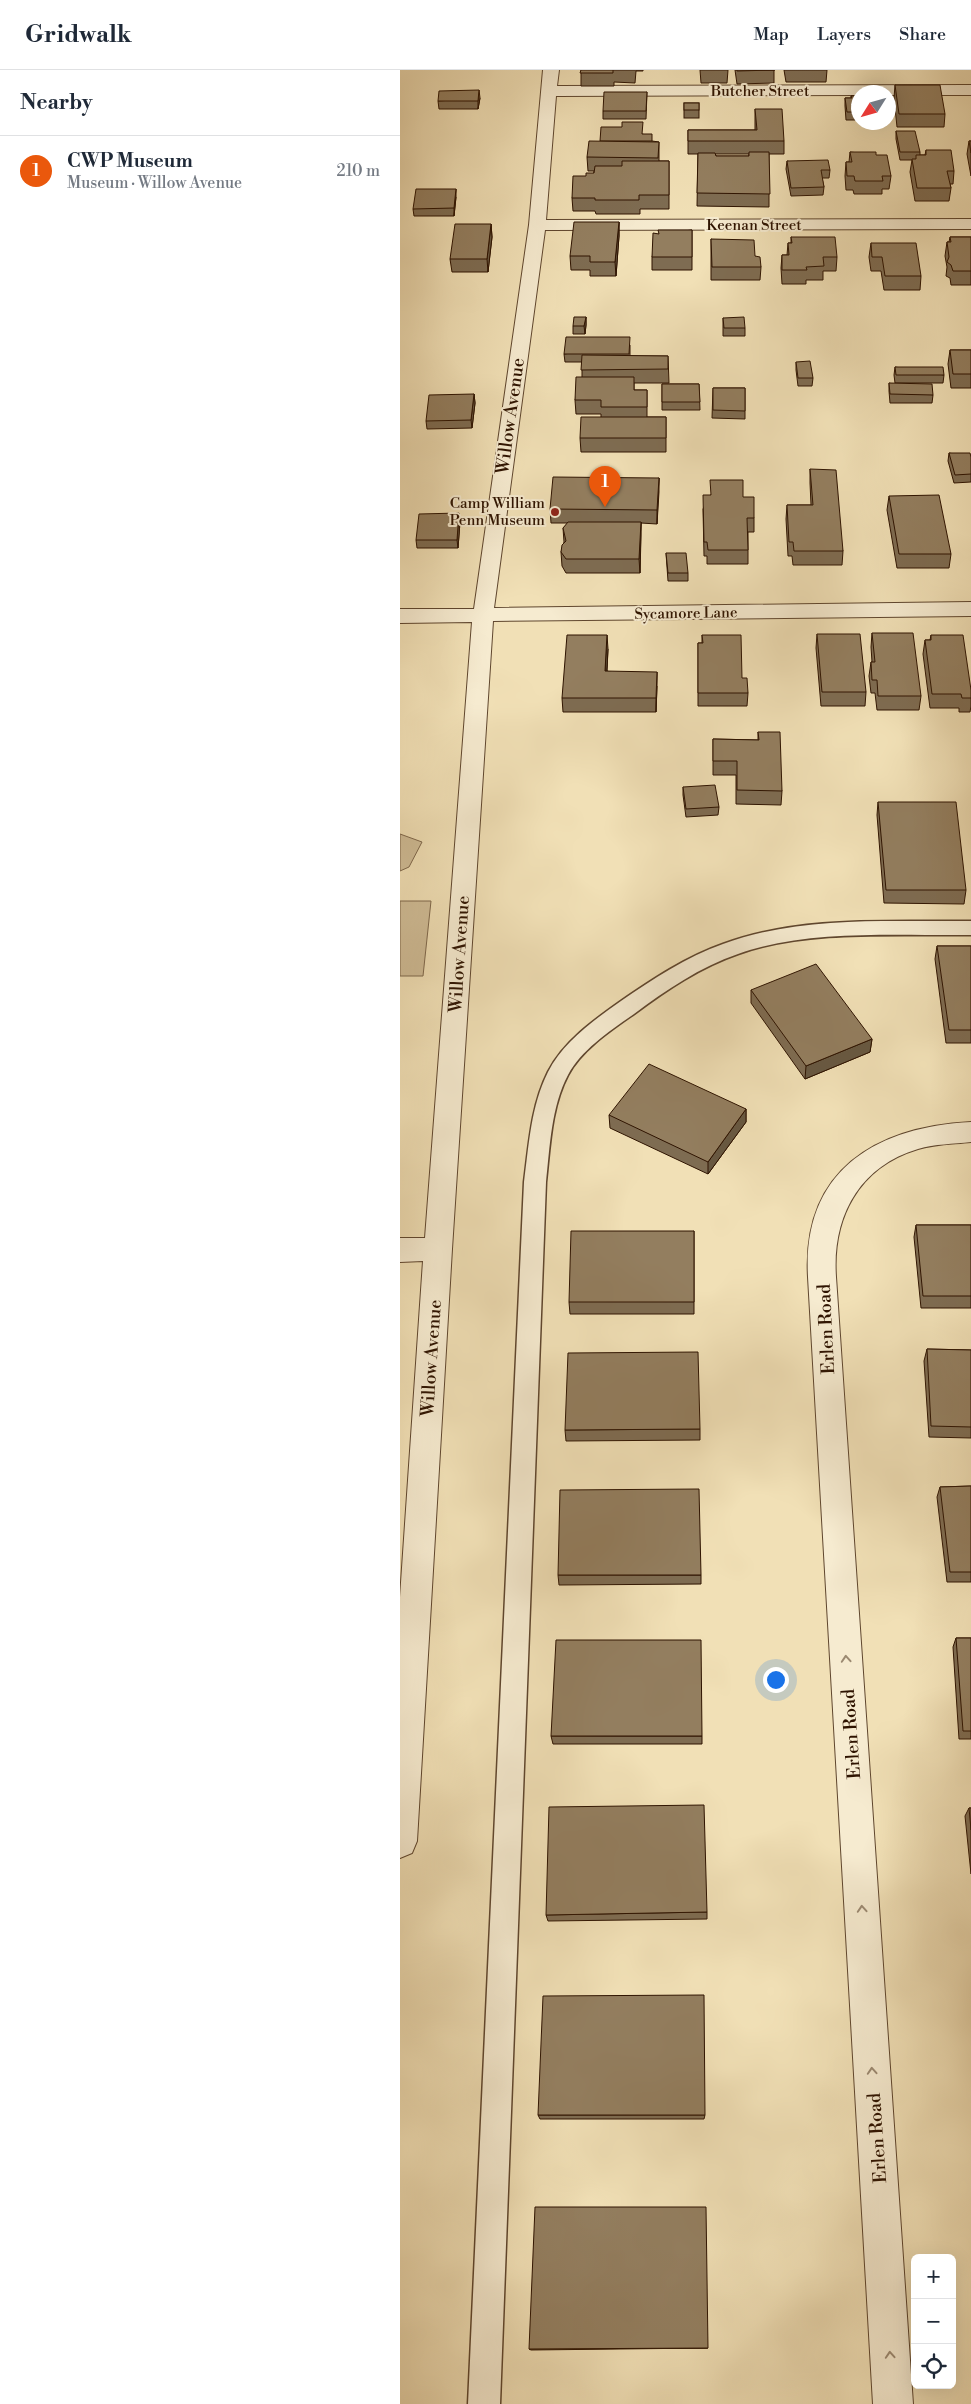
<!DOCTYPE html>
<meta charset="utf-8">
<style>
body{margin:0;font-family:"Libre Bodoni",serif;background:#f2f2f3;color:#1f2937}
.controls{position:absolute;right:15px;bottom:15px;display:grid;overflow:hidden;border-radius:8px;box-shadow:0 5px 20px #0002}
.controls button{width:45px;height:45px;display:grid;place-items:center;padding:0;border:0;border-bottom:1px solid #e0e1e3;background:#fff;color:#1f2937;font:25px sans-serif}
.compass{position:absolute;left:451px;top:15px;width:45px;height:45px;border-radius:50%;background:#fff;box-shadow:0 5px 20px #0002;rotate:233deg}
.you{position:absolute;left:375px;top:1609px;width:18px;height:18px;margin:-12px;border:4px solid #fff;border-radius:50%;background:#1a73e8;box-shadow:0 0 0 8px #1a73e833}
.badge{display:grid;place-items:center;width:32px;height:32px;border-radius:50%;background:#ea580c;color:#fff;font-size:16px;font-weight:700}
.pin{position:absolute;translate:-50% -41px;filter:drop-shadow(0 1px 2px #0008)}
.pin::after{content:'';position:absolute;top:26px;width:18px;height:15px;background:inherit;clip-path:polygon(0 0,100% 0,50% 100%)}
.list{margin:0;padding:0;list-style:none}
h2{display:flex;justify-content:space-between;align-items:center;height:65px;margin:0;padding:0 20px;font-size:21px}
h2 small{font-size:16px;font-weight:400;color:#747a83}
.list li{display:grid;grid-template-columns:32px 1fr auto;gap:15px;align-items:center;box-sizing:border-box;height:70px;padding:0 20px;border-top:1px solid #e0e1e3}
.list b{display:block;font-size:19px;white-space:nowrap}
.list p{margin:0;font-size:16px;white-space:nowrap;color:#747a83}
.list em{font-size:16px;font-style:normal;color:#747a83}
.icon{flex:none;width:28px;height:28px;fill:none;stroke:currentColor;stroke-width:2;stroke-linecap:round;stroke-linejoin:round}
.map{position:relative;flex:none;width:571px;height:2334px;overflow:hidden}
header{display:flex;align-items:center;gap:30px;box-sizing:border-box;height:70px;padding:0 25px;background:#fff;border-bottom:1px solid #e0e1e3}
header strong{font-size:24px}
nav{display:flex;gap:28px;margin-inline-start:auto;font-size:18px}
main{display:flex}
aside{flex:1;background:#fff}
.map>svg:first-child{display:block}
.green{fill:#d0bd97;stroke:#7f684c}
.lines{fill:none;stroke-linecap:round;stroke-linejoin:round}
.service-casing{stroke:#5f462e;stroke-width:3}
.minor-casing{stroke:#5f462e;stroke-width:2}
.service{fill:#f6ebd0;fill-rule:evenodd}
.minor{fill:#f6ebd0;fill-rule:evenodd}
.wall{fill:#7e6c52;stroke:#2e1300;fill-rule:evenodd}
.shaded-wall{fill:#675842;stroke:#2e1300}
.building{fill:#937e5f;stroke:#2e1300}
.oneway{stroke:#9c8a72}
.poi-dot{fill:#8f2418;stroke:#f6ebd0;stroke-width:2}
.labels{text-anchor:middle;stroke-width:4;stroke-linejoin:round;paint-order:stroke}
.far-street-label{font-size:15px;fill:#2e1300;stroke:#f6ebd0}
.far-poi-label{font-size:15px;fill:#2e1300;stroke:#f6ebd0;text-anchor:end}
.street-label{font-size:18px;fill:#2e1300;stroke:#f6ebd0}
</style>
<header>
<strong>Gridwalk</strong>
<nav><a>Map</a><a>Layers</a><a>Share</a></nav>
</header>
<main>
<aside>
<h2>Nearby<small></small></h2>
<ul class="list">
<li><span class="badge">1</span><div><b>CWP Museum</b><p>Museum · Willow Avenue</p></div><em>210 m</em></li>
</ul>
</aside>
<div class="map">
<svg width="571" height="2334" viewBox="0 0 571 2334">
<rect width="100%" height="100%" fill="#f1e0b6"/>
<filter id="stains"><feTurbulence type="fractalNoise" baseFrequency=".004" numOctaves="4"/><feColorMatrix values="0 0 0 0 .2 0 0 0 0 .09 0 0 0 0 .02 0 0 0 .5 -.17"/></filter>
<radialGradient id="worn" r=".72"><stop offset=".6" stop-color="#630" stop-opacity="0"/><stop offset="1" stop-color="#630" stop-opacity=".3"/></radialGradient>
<g class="green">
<polygon points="0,764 22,772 9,797 0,801"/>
<polygon points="0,831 31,831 23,906 0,906"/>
</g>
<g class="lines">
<g class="service-casing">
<path id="service" d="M 571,851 L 571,865 C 499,866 406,859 338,884 C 300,897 266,920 234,944 C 211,960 181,980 168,1005 C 151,1037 150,1077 146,1112 L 100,2334 L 68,2334 L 124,1112 C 129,1074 131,1036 148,1002 C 163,972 194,950 221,931 C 253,909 286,887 323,874 C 401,845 489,852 571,851 Z"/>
</g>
<g class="minor-casing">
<g id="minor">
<polygon points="143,0 159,0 157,16 571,15 571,25 488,25 488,22 458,22 458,25 156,26 146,150 571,149 571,159 145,160 94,538 571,532 571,546 93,551 52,1179 17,1771 12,1783 0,1788 0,1527 23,1191 0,1192 0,1168 25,1168 72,552 0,553 0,539 74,539 129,155"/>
<path d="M 571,1052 L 571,1072 C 553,1074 535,1074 518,1079 C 458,1097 432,1148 436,1207 L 513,2334 L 473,2334 L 408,1207 C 402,1101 475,1057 571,1052 Z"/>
</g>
</g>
<use href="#service" class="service"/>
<use href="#minor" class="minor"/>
</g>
<g class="wall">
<polygon points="181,0 243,0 243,1 236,1 235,13 214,12 214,16 181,16"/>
<polygon points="300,0 328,0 327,13 301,13"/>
<polygon points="335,0 374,0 374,13 337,14"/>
<polygon points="384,0 427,0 426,12 386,12"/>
<polygon points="495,15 545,44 544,57 497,57 494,28"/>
<polygon points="247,22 246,49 203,49 203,41"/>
<polygon points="451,26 458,26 458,50 446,50 445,36 445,28 451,28"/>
<polygon points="80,28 78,39 39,39 38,31"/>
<rect x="284" y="33" width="15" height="15"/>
<path d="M 355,39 L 384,71 L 384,84 L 369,84 L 369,137 L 297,136 L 298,84 L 288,84 L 288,60 L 355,60 ZM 315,84 L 349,84 L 349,86 L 316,86 Z"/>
<polygon points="496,61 520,82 520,85 525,85 526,80 554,101 553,114 550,114 551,118 549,131 515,131 510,102 512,90 500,90 496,69"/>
<polygon points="243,64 252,71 259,72 259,91 269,91 269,139 240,139 240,144 196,144 195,141 173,141 172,128 186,106 194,103 194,101 188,101 187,87"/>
<polygon points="569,71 571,71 571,106 567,84"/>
<polygon points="450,82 476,85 491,106 489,119 482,119 482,124 454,124 453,120 446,120 445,106 446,92 449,92"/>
<polygon points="387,91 430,100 429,108 422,108 424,117 423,125 391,126 386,99"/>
<polygon points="56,127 54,146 14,146 13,139"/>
<polygon points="219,152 219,166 216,206 190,206 190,200 171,200 170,186"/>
<polygon points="91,154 92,167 88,202 52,202 50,189"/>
<polygon points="292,160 292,200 252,200 252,187 259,164"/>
<polygon points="391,167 437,187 436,201 423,201 423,210 406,210 406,214 382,214 381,198 382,185 387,185 388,173 391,173"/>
<polygon points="550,167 571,167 571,215 551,215 550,208 546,206 547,197 545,186 547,172 549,172"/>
<polygon points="311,169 355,186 361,197 360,210 311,210"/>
<polygon points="471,173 521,206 520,220 484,220 481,201 471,201 469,187"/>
<polygon points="186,247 186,255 185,264 173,264 173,256"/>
<polygon points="323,248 345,258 345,266 323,266"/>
<polygon points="230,275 230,286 268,286 269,313 234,313 234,320 247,320 247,347 266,347 266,382 181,382 180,368 201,347 201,344 176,344 175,330 182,307 182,292 165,292 164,284"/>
<polygon points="550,280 571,280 571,318 551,318 548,294"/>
<polygon points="396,292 413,308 412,316 398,316 396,300"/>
<polygon points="495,297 544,305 543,313 495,313 494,305"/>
<polygon points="489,313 533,325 532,333 490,333 489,321"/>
<polygon points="262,314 299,314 300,340 262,340"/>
<polygon points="313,318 345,318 345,349 312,348"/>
<polygon points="74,324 75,333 72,358 27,359 26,351"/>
<polygon points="549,383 571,387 571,412 554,413 548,391"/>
<polygon points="410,399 443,481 442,495 393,495 392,486 388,486 386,449 387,435 411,435 410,413"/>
<polygon points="259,408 257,454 241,453 240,503 166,503 162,496 161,482 164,472 163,458 168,453 151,453 150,439"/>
<polygon points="310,425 343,427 354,448 354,462 348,462 348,494 307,494 307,486 304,486 303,439"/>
<polygon points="489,426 551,484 549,498 497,498 487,440"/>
<polygon points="60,452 58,478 17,478 16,470"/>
<polygon points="266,483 288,503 288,511 268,511"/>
<polygon points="472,563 521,626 519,640 477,640 475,623 471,623 469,606 471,592 472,592 471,577"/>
<polygon points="417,564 466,622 465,636 421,636 416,578"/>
<polygon points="302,565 348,623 347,636 298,636 298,573 302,573"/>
<polygon points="531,565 571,620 571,636 570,642 559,642 559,638 530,638 523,584 525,570 530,570"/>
<polygon points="208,579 207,601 257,616 256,642 163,642 162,628"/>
<polygon points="358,662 382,721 381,735 336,734 336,705 313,705 313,669 358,670"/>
<polygon points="283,717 319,737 318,745 286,747 283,725"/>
<polygon points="478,732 566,820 564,834 484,833 477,745"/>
<polygon points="537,876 571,876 571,973 546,973 535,889"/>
<polygon points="351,920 472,969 470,982 405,1009 351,933"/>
<polygon points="346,1039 346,1052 308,1104 210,1058 209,1045"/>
<polygon points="516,1155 571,1155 571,1238 521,1238 514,1167"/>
<polygon points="294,1161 294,1244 170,1244 169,1232"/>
<polygon points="527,1279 571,1280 571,1368 529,1367 524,1291"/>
<polygon points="300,1359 300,1370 166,1371 165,1360"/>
<polygon points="571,1416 571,1512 547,1512 537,1427 540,1417"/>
<polygon points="158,1505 301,1505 301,1514 159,1515"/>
<polygon points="556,1568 571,1568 571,1669 559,1669 553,1577"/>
<polygon points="151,1666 302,1666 302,1674 153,1674"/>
<polygon points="569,1738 571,1738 571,1804 565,1746"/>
<polygon points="307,1842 307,1849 148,1851 146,1845"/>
<polygon points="138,2045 305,2045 304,2049 140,2049"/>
<polygon points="307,2278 131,2280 129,2279 308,2278"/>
</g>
<g class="shaded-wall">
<polygon points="79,20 80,28 78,39 78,31"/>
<polygon points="56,119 56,127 54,146 54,138"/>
<polygon points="219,152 219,166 216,206 215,192"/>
<polygon points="91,154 92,167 88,202 87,189"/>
<polygon points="186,247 186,255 185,264 184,256"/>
<polygon points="74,324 75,333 72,358 71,350"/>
<polygon points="259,408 259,422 257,454 257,440"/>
<polygon points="59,443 60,452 58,478 57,470"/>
<polygon points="241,452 241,466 240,503 239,489"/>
<polygon points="207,565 208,579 206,615 205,601"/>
<polygon points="257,602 257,616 256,642 256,628"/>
<polygon points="472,969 470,982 405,1009 406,996"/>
<polygon points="346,1039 346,1052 308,1104 308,1092"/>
</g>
<g class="building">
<polygon points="181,0 213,0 213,3 180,3"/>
<polygon points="337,0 375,0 337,1"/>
<polygon points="495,15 540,15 545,44 499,44"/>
<polygon points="79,20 78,31 38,31 39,21"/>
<polygon points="204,22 247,22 246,41 203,41"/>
<polygon points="451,26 458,26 458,42 447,42 445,28 452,28"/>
<rect x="284" y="33" width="15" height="7"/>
<polygon points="355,39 382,39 384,71 288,71 288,60 357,60"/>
<polygon points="222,52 243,52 242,64 252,64 252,71 200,71 201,57 222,57"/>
<polygon points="496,61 515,61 520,82 500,82"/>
<polygon points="189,71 259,72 258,88 187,87"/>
<polygon points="569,71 571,71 571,83"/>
<polygon points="526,80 551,80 554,101 547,101 551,118 517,118 512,89 516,89 516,85 526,85"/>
<polygon points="349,82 369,82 370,124 297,123 298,83 315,83 316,86 349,86"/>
<polygon points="450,82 476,82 476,85 487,85 491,106 482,106 483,111 455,111 454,106 447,106 446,92 452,92"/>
<polygon points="428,90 430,100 421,100 424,117 391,118 387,91"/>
<polygon points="222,91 269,91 269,125 239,125 239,130 195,130 195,128 172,128 173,106 186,106 186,103 194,103 195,96 222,96"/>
<polygon points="16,119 56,119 54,138 13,139"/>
<polygon points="174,152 219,152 215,192 190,192 190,186 170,186"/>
<polygon points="55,154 91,154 87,189 50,189"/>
<polygon points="258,160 292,160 292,187 252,187 253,163 259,164"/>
<polygon points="391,167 435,167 437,187 423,187 424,196 406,197 407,200 382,200 382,185 389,185 388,173 392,173"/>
<polygon points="550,167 571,167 571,201 553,201 551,195 547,192 549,187 547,172 551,172"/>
<polygon points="311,169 354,170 355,186 360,187 361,197 312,197"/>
<polygon points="471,173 516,173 521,206 485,206 482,187 472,187"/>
<polygon points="174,247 186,247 184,256 173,256"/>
<polygon points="344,247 345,258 324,258 323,248"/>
<polygon points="166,267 230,267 229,284 164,284"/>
<polygon points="550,280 571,280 571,304 553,304"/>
<polygon points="182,285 268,286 268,299 181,300"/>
<polygon points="410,291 413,308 398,308 396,292"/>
<polygon points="495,297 543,297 544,305 496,305"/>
<polygon points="176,307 234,307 234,320 247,320 247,337 201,337 201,330 175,330"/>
<polygon points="489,313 532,314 533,325 490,324"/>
<polygon points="262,314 299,314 300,332 262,332"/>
<polygon points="313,318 345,318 345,341 313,340"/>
<polygon points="74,324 71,350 26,351 29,325"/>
<polygon points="181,347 266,347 266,368 180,368"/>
<polygon points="549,383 570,383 571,387 571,404 555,405"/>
<polygon points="410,399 436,400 443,481 394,481 393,472 389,472 387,435 413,435"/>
<polygon points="153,407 259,408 257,440 150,439"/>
<polygon points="310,410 343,410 343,427 354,427 354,448 347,448 348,480 308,480 307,472 304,472 303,425 311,425"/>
<polygon points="539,425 551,484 499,484 489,426"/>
<polygon points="59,443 57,470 16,470 19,444"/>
<polygon points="168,452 241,452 239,489 166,489 161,482 162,475 166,471 163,458"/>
<polygon points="266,483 286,483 288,503 268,503"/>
<polygon points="472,563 513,563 521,626 478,626 477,610 472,610 471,592 475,592"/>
<polygon points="417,564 460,564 466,622 422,622"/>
<polygon points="167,565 207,565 205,601 257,602 256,628 162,628"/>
<polygon points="302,565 341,565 342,608 347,608 348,623 298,623 298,573 303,573"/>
<polygon points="531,565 563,565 571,620 571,628 562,628 561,624 532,624 525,570 531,570"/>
<polygon points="358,662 380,662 382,721 337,720 337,691 313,691 313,669 359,670"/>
<polygon points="315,715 319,737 286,739 283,717"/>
<polygon points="478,732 556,732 566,820 486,820"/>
<polygon points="537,876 571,876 571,960 549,960"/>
<polygon points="416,894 472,969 406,996 351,920"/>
<polygon points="249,994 346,1039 308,1092 209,1045"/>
<polygon points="516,1155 571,1155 571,1226 523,1226"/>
<polygon points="171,1161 294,1161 294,1232 169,1232"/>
<polygon points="527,1279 571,1280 571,1357 531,1356"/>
<polygon points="298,1282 300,1359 165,1360 168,1283"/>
<polygon points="571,1416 571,1502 550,1502 540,1417"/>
<polygon points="299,1419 301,1505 158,1505 160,1420"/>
<polygon points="556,1568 571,1568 571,1661 563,1661"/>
<polygon points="156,1570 301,1570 302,1666 151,1666"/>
<polygon points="304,1735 307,1842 146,1845 149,1737"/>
<polygon points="569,1738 571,1738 571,1760"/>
<polygon points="304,1925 305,2045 138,2045 143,1926"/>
<polygon points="135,2137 306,2137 308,2278 129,2279"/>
</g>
<defs><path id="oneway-chevron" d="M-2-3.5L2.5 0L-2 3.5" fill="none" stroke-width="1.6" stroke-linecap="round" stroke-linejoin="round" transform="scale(1.25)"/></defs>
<g class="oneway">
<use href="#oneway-chevron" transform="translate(446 1589) rotate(-94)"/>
<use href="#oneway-chevron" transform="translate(462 1839) rotate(-94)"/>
<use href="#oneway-chevron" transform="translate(472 2001) rotate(-94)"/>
<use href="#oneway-chevron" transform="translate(490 2285) rotate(-94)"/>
</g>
<circle class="poi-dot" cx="155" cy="442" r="5"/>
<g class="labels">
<g class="far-street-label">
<text x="360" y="26">Butcher Street</text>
<text x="354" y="160">Keenan Street</text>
<text transform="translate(286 543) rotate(-1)" y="5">Sycamore Lane</text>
</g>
<g class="far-poi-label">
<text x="145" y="438">Camp William<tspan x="145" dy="17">Penn Museum</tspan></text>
</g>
<g class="street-label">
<text transform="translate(110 346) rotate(-82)" y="6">Willow Avenue</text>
<text transform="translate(59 884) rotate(-86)" y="6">Willow Avenue</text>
<text transform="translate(426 1259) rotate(-93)" y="6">Erlen Road</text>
<text transform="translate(31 1288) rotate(-86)" y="6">Willow Avenue</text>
<text transform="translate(451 1664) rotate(-94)" y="6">Erlen Road</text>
<text transform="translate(477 2068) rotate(-94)" y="6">Erlen Road</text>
</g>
</g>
<rect width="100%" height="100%" filter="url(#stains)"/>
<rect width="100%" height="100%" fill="url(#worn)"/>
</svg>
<div class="controls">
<button>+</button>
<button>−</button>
<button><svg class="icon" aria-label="locate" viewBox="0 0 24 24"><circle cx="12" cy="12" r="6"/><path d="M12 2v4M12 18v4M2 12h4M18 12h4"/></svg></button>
</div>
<svg class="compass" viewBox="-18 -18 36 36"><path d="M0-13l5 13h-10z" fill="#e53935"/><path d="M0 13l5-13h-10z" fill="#747a83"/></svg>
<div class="you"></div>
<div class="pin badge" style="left:205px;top:437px">1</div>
</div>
</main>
